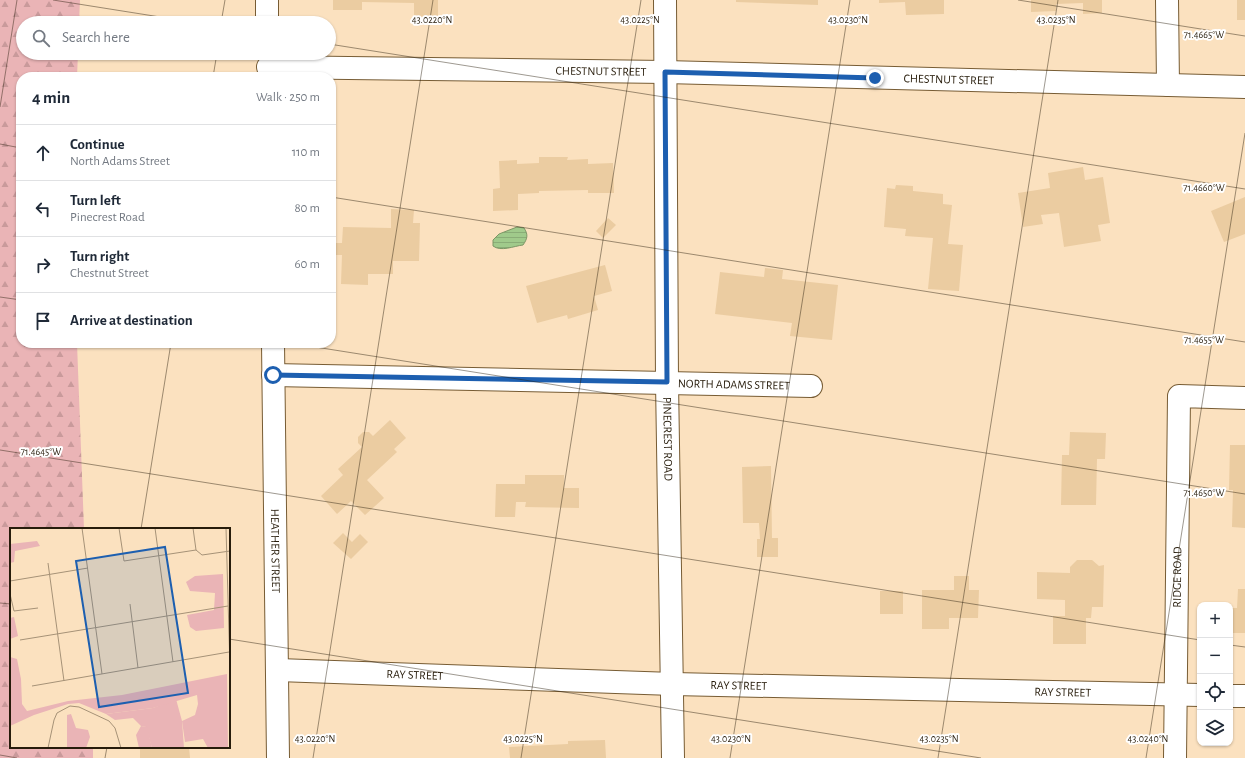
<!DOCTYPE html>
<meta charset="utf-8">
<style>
body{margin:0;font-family:"Alegreya Sans",sans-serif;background:#f6f6f7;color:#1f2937}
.controls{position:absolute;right:12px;bottom:12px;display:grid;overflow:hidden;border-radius:8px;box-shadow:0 1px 3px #0004}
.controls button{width:36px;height:36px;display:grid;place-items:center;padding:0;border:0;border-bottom:1px solid #e0e1e3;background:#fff;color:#1f2937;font:20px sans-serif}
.stop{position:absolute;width:12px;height:12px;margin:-9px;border:3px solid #1d5fb0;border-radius:50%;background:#fff}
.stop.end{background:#1d5fb0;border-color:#fff;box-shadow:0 1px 4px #0008}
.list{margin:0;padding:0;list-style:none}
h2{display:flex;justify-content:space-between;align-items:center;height:52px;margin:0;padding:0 16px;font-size:17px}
h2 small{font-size:13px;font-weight:400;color:#747a83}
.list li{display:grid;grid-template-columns:26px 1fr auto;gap:12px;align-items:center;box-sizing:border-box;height:56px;padding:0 16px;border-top:1px solid #e0e1e3}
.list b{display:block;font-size:15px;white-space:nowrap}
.list p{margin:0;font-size:13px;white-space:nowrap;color:#747a83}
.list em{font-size:13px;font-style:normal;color:#747a83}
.icon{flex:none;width:22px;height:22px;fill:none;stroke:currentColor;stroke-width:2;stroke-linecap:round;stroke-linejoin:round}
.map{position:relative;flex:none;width:1245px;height:758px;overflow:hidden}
.search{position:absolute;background:#fff;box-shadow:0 1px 3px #0004;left:16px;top:16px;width:320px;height:44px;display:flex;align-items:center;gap:10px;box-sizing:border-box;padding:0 14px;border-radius:22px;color:#747a83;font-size:15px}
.panel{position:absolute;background:#fff;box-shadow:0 1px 3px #0004;left:16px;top:72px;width:320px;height:276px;border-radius:16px}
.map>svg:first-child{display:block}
.forest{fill:url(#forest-firs)}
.water{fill:url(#water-rules);stroke:#7c9665}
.building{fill:#ebcca1}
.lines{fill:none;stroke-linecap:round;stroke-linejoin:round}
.minor-casing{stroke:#775c34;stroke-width:24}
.minor{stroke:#fff;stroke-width:22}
.route{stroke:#1d5fb0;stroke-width:5}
.ticks{fill:none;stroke:#271c0b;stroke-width:1;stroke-opacity:0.45}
.labels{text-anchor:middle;stroke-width:4;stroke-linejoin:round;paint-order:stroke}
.street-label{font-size:12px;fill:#271c0b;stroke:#fff}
.inset-road{fill:none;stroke:#a69277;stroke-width:1}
.view{fill:#1d5fb0;fill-opacity:0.15;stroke:#1d5fb0;stroke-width:2}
.inset-edge{fill:none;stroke:#271c0b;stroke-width:2}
.ticks-label{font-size:10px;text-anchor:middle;fill:#271c0b;stroke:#fff;stroke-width:4;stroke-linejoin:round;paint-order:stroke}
</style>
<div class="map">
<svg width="1245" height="758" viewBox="0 0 1245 758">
<defs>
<pattern id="forest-firs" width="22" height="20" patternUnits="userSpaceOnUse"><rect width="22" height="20" fill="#eab4b6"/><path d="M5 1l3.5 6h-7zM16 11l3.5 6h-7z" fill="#c99a9b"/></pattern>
<pattern id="water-rules" width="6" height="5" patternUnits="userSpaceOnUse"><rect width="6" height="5" fill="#a0ca8b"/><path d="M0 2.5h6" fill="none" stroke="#8aad77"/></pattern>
</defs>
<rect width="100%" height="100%" fill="#fbe1bf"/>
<polygon class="forest" points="0,0 80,0 79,23 23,23 23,53 78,53 77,77 21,77 21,343 77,343 84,529 11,529 11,747 93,747 93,758 0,758"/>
<path class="water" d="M 517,227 L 524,228 C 528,234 528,238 523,245 C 514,246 501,252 493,246 L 493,240 L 499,234 Z"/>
<g class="building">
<polygon points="333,0 438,0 438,17 414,17 414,3 362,2 362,10 333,10"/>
<polygon points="736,0 818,0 818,5 736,2"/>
<polygon points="879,0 944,0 944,14 906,15 905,2 879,3"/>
<polygon points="1031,0 1102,0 1102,13 1083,14 1083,3 1056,4 1056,11 1031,12"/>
<rect x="1237" y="0" width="8" height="20"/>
<polygon points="539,157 568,157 567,160 588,159 588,164 613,163 614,193 588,193 588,190 539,191 539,193 518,194 518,210 493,211 493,189 500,188 499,161 517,160 517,164 539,163"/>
<polygon points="1083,167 1085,180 1103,177 1110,223 1098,225 1101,241 1064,247 1059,213 1041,215 1043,224 1023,227 1018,193 1050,188 1048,173"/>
<polygon points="896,185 913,186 913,191 943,194 943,204 952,205 948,244 963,245 959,291 928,289 933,238 905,236 906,229 884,227 887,188 895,189"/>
<polygon points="1245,197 1245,234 1224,242 1211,211"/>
<polygon points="391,209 414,210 413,223 420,223 419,261 393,261 393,274 368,274 368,285 341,284 342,255 336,255 336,267 331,266 331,243 342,243 343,227 391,228"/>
<polygon points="608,218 616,225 603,238 596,231"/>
<polygon points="605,265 612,291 594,296 598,310 568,319 567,315 537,323 526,286"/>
<polygon points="765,268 783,270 782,279 838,285 832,340 790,336 792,323 715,314 720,272 764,277"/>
<polygon points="390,420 406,438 394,449 397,452 367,480 384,498 365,515 351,501 337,514 321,496 343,475 338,469 362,447 358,443 358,437 363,432 369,432 373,436"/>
<polygon points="1070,432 1106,433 1105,459 1097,459 1096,505 1061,505 1062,455 1069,455"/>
<polygon points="1230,445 1245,445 1245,528 1232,527 1233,490 1229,490"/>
<polygon points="771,466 772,538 778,538 778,557 757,557 757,539 760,539 759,523 743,523 742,467"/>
<polygon points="525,475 564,475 564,488 579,488 579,508 525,507 526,502 516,502 515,517 495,517 496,484 525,484"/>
<polygon points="343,533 352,542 360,534 368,542 351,559 333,543"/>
<polygon points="1077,560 1092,560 1099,566 1104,565 1103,607 1092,607 1091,618 1086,618 1086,644 1053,644 1053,616 1065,616 1065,600 1037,599 1037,572 1070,573 1070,567"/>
<polygon points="954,576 969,576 969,590 979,590 978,618 949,618 949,629 922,629 922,590 954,590"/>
<polygon points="1238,589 1245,589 1245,633 1230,633 1230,608 1237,608"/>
<rect x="880" y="591" width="23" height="23"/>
<polygon points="605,740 606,758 510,758 509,747 568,744 568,741"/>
<polygon points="140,747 189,747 190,758 140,758"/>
</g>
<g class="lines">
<g class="minor-casing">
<g id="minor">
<polyline points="267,0 267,23"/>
<path id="s1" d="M 665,0 L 667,382 L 673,758"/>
<polyline points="1167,0 1168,85"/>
<path id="s2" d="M 268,67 L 665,72 L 1245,87"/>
<path id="s3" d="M 273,343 L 278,758"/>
<path id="s4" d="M 273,375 L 811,386"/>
<path id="s5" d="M 278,670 L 673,684 L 1200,695"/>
<polyline points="1230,696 1245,696"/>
<path id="s6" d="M 1175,758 L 1179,396 L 1245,398"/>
</g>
</g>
<use href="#minor" class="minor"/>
</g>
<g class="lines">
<polyline class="route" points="273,375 667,382 665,72 875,78"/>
</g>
<path class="ticks" d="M 53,0 L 198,23M 1018,0 L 1245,36M 221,23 L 225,0M 329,44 L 1245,189M 213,77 L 217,53M 0,107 L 17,0M 0,144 L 21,148M 331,197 L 1245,342M 0,297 L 21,300M 290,343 L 1245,494M 0,450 L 1200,640M 141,529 L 171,343M 0,603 L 11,604M 229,639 L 981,758M 1230,645 L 1245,647M 0,755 L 17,758M 105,758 L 107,747M 313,758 L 433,0M 521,758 L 641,0M 730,758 L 850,0M 938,758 L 1058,0M 1146,758 L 1245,133"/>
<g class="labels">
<g class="street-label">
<text dy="4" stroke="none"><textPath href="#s2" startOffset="333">CHESTNUT STREET</textPath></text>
<text dy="4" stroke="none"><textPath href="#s2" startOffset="681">CHESTNUT STREET</textPath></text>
<text dy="4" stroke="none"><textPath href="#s4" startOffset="461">NORTH ADAMS STREET</textPath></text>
<text dy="4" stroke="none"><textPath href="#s1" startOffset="439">PINECREST ROAD</textPath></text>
<text dy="4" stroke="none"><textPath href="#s3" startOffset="208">HEATHER STREET</textPath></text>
<text dy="4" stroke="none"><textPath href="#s6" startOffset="181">RIDGE ROAD</textPath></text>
<text dy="4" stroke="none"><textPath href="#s5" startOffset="137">RAY STREET</textPath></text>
<text dy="4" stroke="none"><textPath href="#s5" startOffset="461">RAY STREET</textPath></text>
<text dy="4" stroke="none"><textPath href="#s5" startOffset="785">RAY STREET</textPath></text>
</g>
</g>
<g transform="translate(10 528)">
<rect width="220" height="220" fill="#fbe1bf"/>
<path d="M 166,171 L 172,193 L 174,220 L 142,220 L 136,199 L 131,198 L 123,190 L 105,192 L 96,186 L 143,180 Z" fill="#eab4b6"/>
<path d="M 27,13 L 30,18 L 5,23 L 4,34 L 0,35 L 0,16 ZM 213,46 L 214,100 L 186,103 L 180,99 L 177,87 L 204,82 L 205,65 L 180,63 L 176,54 L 185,48 ZM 4,89 L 8,108 L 0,111 L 0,90 ZM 0,129 L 7,131 L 11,151 L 12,176 L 17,183 L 58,173 L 112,167 L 217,146 L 218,220 L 198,220 L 193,211 L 175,214 L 172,193 L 185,187 L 188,176 L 187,167 L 143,180 L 96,186 L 69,175 L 58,176 L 24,187 L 0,198 ZM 61,186 L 66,200 L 78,202 L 80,209 L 76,220 L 57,220 L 57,187 ZM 131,198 L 137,199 L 142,220 L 129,220 L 126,207 Z" fill="#eab4b6"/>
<path class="inset-road" d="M 72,0 L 92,146M 109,0 L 114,33 L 186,22 L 192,27 L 220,23M 145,0 L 163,134M 183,0 L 186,22M 216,0 L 220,141M 38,35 L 54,153M 0,53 L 78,40M 0,66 L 4,83 L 28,80M 120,76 L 128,140M 10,112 L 218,78M 22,158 L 219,124M 38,220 L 44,192 L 47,185 L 60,178 L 69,179 L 99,193 L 105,200 L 111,220"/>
<path class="view" d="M 155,19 L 178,165 L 89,179 L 66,33 Z"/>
<rect width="220" height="220" class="inset-edge"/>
</g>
<g class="ticks-label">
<text x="432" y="23">43.0220°N</text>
<text x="640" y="23">43.0225°N</text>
<text x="848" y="23">43.0230°N</text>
<text x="1056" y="23">43.0235°N</text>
<text x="1204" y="38">71.4665°W</text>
<text x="1204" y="191">71.4660°W</text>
<text x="1204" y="343">71.4655°W</text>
<text x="41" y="455">71.4645°W</text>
<text x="1204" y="496">71.4650°W</text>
<text x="315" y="742">43.0220°N</text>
<text x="523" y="742">43.0225°N</text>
<text x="731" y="742">43.0230°N</text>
<text x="939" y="742">43.0235°N</text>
<text x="1148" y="742">43.0240°N</text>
</g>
</svg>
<div class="controls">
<button>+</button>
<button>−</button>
<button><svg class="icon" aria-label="locate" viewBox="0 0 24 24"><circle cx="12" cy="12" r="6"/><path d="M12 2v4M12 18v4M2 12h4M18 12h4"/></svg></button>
<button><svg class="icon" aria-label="layers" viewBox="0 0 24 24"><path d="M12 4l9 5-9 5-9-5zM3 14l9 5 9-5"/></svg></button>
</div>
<div class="stop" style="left:273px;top:375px"></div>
<div class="stop end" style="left:875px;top:78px"></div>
<div class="search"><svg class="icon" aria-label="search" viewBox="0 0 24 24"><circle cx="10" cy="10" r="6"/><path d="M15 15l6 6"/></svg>Search here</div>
<section class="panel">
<h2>4 min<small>Walk · 250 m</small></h2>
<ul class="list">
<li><svg class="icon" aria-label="ahead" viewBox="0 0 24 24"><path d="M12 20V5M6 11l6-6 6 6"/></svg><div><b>Continue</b><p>North Adams Street</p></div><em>110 m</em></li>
<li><svg class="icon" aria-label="left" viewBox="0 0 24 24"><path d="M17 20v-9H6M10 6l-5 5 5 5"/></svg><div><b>Turn left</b><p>Pinecrest Road</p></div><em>80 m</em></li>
<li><svg class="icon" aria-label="right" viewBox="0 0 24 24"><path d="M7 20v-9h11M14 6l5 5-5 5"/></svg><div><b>Turn right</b><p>Chestnut Street</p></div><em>60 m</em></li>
<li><svg class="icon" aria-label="arrive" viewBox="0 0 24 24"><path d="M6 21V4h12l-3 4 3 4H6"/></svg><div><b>Arrive at destination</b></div></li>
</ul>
</section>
</div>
